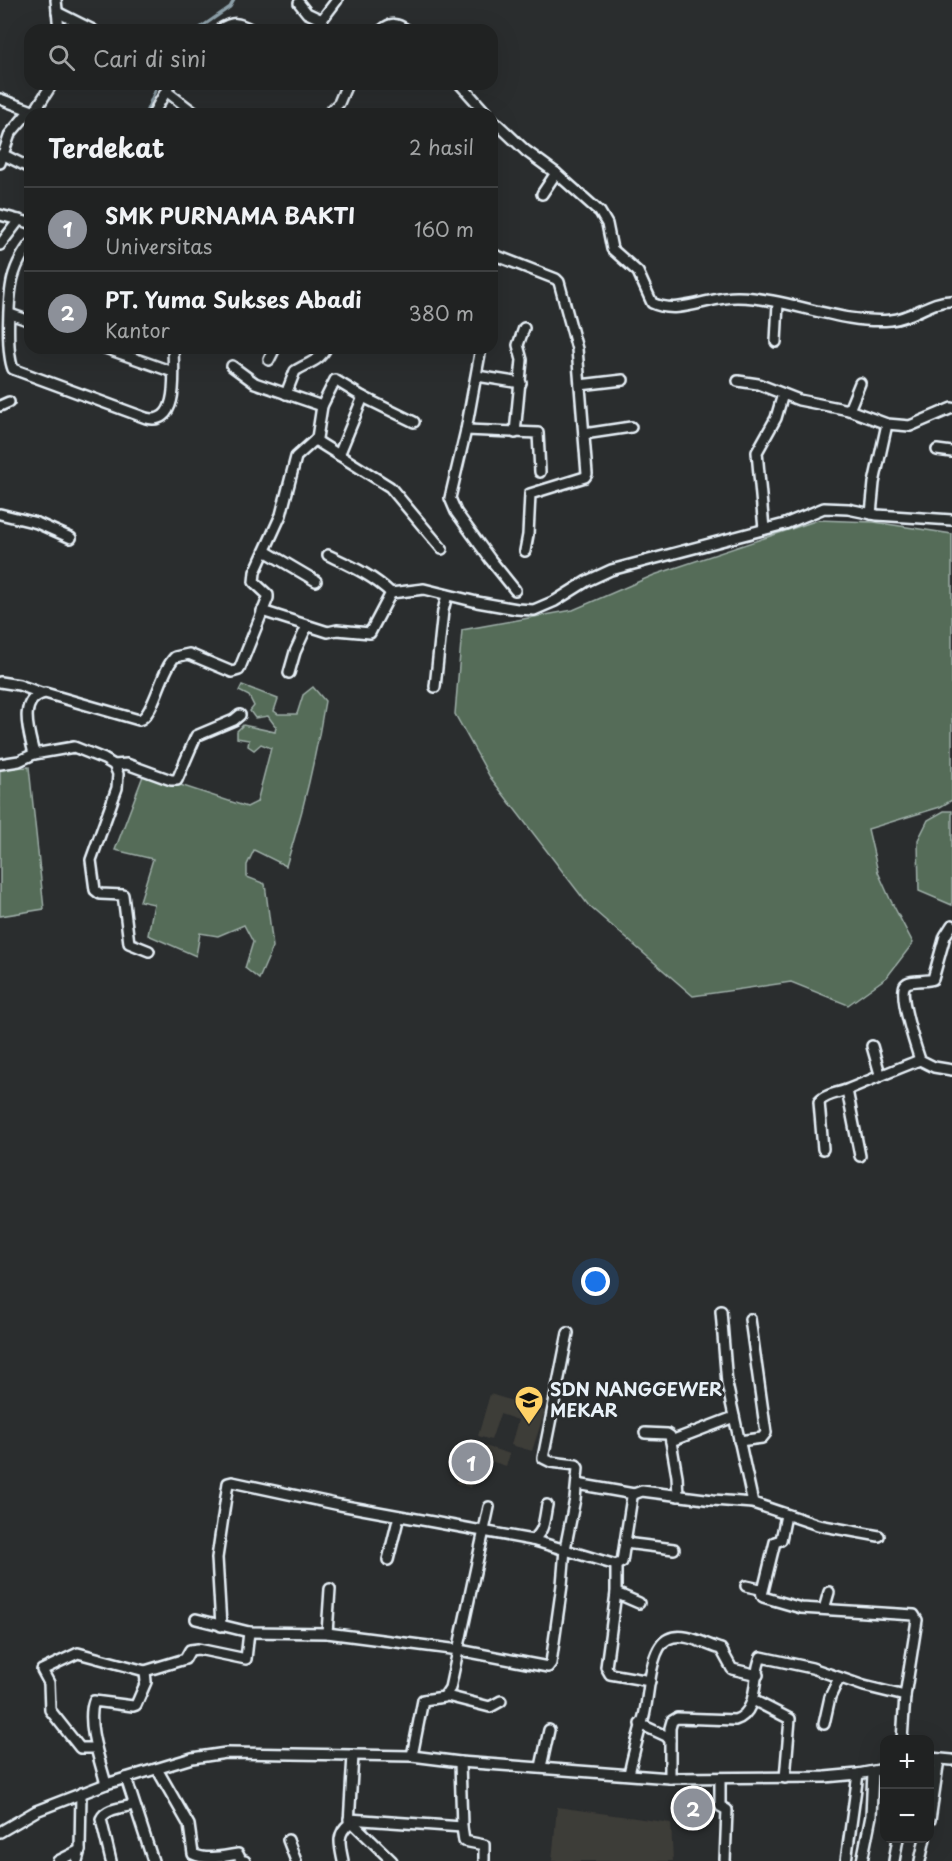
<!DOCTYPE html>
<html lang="id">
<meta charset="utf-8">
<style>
body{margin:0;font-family:"Playpen Sans",sans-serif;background:#282a2a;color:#f1f3f6}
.controls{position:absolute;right:18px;bottom:18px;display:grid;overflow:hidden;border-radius:12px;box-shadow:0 6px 24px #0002}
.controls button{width:54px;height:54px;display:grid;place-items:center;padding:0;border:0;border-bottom:2px solid #3d3f40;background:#202222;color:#f1f3f6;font:30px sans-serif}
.you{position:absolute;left:596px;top:1282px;width:21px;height:21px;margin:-15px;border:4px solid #fff;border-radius:50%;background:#1a73e8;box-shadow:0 0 0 9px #1a73e833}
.badge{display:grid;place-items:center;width:39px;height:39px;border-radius:50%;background:#8c9099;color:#fff;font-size:20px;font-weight:700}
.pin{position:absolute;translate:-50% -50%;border:3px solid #fff;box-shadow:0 2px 6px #0006}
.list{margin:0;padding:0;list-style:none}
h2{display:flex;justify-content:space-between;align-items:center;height:78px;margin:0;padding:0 24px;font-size:26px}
h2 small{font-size:20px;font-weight:400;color:#a2a4a5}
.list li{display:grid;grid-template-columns:39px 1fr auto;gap:18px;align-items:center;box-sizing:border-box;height:84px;padding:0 24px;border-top:2px solid #3d3f40}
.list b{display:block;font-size:22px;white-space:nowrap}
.list p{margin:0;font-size:20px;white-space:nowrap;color:#a2a4a5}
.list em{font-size:20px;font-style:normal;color:#a2a4a5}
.icon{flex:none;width:33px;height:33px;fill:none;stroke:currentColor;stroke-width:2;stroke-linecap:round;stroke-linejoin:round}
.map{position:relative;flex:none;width:952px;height:1861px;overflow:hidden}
.search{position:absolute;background:#202222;box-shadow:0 6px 24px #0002;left:24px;top:24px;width:474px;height:66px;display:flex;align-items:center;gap:15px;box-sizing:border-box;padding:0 21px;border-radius:18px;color:#a2a4a5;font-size:22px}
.panel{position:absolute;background:#202222;box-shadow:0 6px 24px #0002;left:24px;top:108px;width:474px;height:246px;border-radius:18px}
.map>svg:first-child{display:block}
.built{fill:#3d3c38}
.green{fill:#546c58;stroke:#9eaea8;stroke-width:1.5}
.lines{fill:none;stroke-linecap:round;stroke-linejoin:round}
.stream{stroke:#8da0a9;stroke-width:3}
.minor-casing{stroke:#e8f1f8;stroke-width:14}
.minor{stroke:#2a2d2e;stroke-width:9}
.labels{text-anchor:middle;stroke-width:6;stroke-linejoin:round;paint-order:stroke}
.poi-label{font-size:18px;font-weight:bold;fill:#e8f1f8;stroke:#2a2d2e;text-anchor:start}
</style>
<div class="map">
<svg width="952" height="1861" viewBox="0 0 952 1861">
<rect width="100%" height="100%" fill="#2a2d2e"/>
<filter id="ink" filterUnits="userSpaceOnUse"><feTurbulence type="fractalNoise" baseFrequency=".0167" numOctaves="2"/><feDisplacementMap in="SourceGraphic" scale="12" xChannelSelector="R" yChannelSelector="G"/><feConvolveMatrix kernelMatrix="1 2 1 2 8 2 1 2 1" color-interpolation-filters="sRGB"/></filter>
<g filter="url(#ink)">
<g class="built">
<polygon points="490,1394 545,1411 532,1451 511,1445 518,1420 500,1414 491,1440 478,1436"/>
<polygon points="469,1441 510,1454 506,1466 481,1458 471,1488 456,1483"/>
<polygon points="557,1807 671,1823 673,1861 552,1861"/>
</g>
<g class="green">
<polygon points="818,520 874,522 952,534 952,800 940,807 868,829 878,872 890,899 913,943 887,977 848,1005 791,982 693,996 589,906 490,777 455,714 462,630 573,610 654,575"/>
<path d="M 242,685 L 278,699 L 274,711 L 278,714 L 297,714 L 303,695 L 313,687 L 325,701 C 316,757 303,812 286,866 L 254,850 L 247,865 L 247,877 L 265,884 L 273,947 L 259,979 L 245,968 L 253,942 L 244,925 L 218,936 L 200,933 L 196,956 L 148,935 L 154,904 L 140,901 L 153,859 L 115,850 L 143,776 L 150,775 L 247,807 L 257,802 L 271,748 L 261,744 L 254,750 L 248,746 L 249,740 L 237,738 L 237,731 L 243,725 L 275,732 L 276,727 L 268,716 L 255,718 L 250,711 L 254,706 L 249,696 L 239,691 Z"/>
<polygon points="29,767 44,909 0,916 0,768"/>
<polygon points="944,811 952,811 952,905 919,891 918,840 928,820"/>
</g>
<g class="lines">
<g class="stream">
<polyline points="197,30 230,7 234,0"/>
<polyline points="145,114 158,84"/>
</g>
<g class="minor-casing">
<g id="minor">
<polyline points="56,0 59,30"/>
<polyline points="299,3 307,13 322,20"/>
<polyline points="57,12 93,30"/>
<path d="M 219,30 C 233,21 238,22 252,30"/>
<polyline points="309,30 318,25 337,0"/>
<path d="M 382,30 C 391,22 397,23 407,30"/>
<polyline points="460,84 487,114"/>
<polyline points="166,91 196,114"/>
<polyline points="0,99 38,113"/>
<polyline points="153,114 170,84"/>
<polyline points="328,114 339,103 347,84"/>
<path d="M 492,119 L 526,151 L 556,173 L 600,212 L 607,224 L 612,249 L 638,272 L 652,303 C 679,316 710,296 738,297 C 788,298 842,325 891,320 C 913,318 931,300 952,301"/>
<polyline points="2,154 30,168"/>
<polyline points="0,163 10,134 26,115 35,111 52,84"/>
<polyline points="542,194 556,173"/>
<polyline points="0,215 30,223"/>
<path d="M 30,244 C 24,252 17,264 14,274 C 8,292 6,351 13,369 L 146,418 C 181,427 173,369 173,348"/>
<polyline points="0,245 19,220"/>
<polyline points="492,254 556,279 559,282 577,349 587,474 585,477 530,494 528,535 525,551"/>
<polyline points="10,314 30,321"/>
<polyline points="776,342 778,303"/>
<polyline points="105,348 173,372"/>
<polyline points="481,348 466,430 450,498 456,512 490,559 515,590"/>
<polyline points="269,360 275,348"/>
<polyline points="232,366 255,383 322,406"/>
<polyline points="477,376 521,383"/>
<polyline points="738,381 758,384 799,400 849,410"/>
<polyline points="860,383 849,410 887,424 910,426 952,408"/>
<polyline points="580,385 623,380"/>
<path d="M 286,394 L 295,371 C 307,363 319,362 326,348"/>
<polyline points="0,406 9,402"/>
<polyline points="466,430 538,433 540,472"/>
<polyline points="515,433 522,360 518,345 524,328"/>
<polyline points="584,434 631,427"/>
<polyline points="315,440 390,487 442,549"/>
<polyline points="937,450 952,452"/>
<polyline points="339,455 363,397"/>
<polyline points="0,514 37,523 71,538"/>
<polyline points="871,514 874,483 887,424"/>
<polyline points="764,529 757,452 776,418 783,394"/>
<polyline points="265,551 316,581"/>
<path d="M 328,555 C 351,566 372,575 391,593"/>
<polyline points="262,611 328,632 337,630 370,633 391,593 424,589 477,602 517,609 534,610 555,601 587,581 611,570 785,524 824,508 848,509 877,515 952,520"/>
<polyline points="289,673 295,652 307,626"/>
<polyline points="0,682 19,685 41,693"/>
<polyline points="435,687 443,611 447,595"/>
<path d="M 34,754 C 30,735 16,699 45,693 L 139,720 C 154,716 161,670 175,657 L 189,654 L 232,672 L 239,670 L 268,598 L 268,595 L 254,582 L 255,572 L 281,515 L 296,457 L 317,438 L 322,406 L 335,380 L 363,397 L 414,422"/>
<polyline points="0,764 19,761 34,754 74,747 104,759 114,765 118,774 117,788 91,860 95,890 100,894 123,895 129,943 149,951"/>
<polyline points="114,765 127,764 171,780 177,780 196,736 234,720 240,715"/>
<path d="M 952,925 L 945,936 L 933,979 C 926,982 909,979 905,985 C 898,994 916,1048 920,1060 L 934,1067 L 952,1070"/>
<polyline points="872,1046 880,1074"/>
<polyline points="847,1090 860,1156"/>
<path d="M 823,1149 L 819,1102 C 825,1094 840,1093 849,1089 C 873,1079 896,1069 920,1060"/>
<polyline points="721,1311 727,1384 753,1503"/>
<polyline points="645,1433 667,1434 670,1436 677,1476 678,1496"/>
<polyline points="671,1441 734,1417"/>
<polyline points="739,1441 762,1438 766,1433 750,1319"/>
<polyline points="577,1484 634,1494"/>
<path d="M 532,1540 C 545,1532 544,1519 547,1505"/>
<polyline points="625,1543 674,1549"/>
<polyline points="388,1560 399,1516"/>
<polyline points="616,1565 622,1562 632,1497 634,1494 642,1491 713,1500 753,1503 818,1525 879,1536"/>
<polyline points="616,1565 616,1593 606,1667 610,1674 650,1681"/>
<polyline points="746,1586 760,1589 763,1597 801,1608 914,1615 917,1620 905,1696"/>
<polyline points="616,1593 639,1603"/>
<polyline points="762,1595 775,1542 781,1540 786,1515"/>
<polyline points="824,1609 829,1592"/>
<polyline points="196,1619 249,1632 327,1633 459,1650 548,1667 551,1663 562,1585 565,1549 575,1499 578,1468 576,1465 551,1462 543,1458 568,1333"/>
<polyline points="221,1626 217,1558 228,1483 232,1482 340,1505 532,1540 616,1565"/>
<polyline points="327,1633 330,1589"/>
<polyline points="447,1696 490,1707 501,1701"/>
<polyline points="753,1700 790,1719 785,1778"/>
<polyline points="640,1724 666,1736 670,1740"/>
<polyline points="824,1724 830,1697 839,1678"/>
<polyline points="96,1748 80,1748 50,1710 49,1683 42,1670 78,1653 145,1671"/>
<polyline points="412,1756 423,1700 444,1697 450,1688 489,1507"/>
<polyline points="930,1758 952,1760"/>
<polyline points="460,1762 462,1827 464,1841 484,1845 484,1860"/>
<polyline points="541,1767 549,1730"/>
<path d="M 157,1769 L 189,1825 L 193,1854 C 207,1861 224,1856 238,1854 L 241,1860 L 245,1861"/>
<path d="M 629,1774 C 633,1755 638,1736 644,1716 C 649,1698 649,1648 668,1639 C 684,1631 706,1645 721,1649 L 732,1669 L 758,1675"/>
<polyline points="126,1778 153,1861"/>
<path d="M 670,1778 L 670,1728 L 672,1721 L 677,1718 L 735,1720 C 760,1712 752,1675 761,1657 L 812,1668 L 864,1686 L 905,1696 L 902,1740"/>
<polyline points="720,1778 720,1806 727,1810 725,1861"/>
<path d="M 106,1784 C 100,1761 86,1723 94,1701 L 133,1706 L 136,1705 L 146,1682 L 145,1671 L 185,1659 L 190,1650 L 198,1649 L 246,1659 L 249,1632"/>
<polyline points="349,1819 462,1827"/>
<polyline points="930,1820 939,1759"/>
<polyline points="349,1824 354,1824 392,1861"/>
<polyline points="0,1832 36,1811 106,1784 192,1758 226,1753 412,1756 460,1762 670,1778 825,1777 858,1774 884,1769"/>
<polyline points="288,1840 296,1861"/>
<polyline points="58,1861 80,1850"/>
<polyline points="77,1861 80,1850 81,1793"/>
<path d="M 111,1861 L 101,1819 C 106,1808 123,1808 133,1805"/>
<path d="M 343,1861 C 340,1846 336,1834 349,1824 L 353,1755"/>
<polyline points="846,1861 858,1774"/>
<polyline points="862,1861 871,1816 873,1772"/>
<polyline points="894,1861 898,1838"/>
<polyline points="920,1861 925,1838"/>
</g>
</g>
<use href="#minor" class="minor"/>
</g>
</g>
<defs>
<g id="school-pin" transform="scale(1.5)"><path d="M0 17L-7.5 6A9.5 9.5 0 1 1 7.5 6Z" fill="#ffd166" stroke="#2a2d2e"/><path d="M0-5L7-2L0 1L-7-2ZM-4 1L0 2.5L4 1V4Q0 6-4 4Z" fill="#111"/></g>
</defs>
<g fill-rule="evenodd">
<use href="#school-pin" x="529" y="1400"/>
</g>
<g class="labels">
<g class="poi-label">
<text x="550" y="1396">SDN NANGGEWER<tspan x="550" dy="21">MEKAR</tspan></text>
</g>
</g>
</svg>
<div class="controls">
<button>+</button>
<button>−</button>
</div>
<div class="you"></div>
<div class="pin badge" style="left:471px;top:1462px">1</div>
<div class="pin badge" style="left:693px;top:1808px">2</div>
<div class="search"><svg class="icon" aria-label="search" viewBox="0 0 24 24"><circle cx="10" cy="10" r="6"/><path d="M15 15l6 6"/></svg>Cari di sini</div>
<section class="panel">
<h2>Terdekat<small>2 hasil</small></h2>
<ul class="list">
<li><span class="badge">1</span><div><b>SMK PURNAMA BAKTI</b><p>Universitas</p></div><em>160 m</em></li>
<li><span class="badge">2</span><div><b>PT. Yuma Sukses Abadi</b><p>Kantor</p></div><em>380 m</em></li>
</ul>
</section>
</div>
